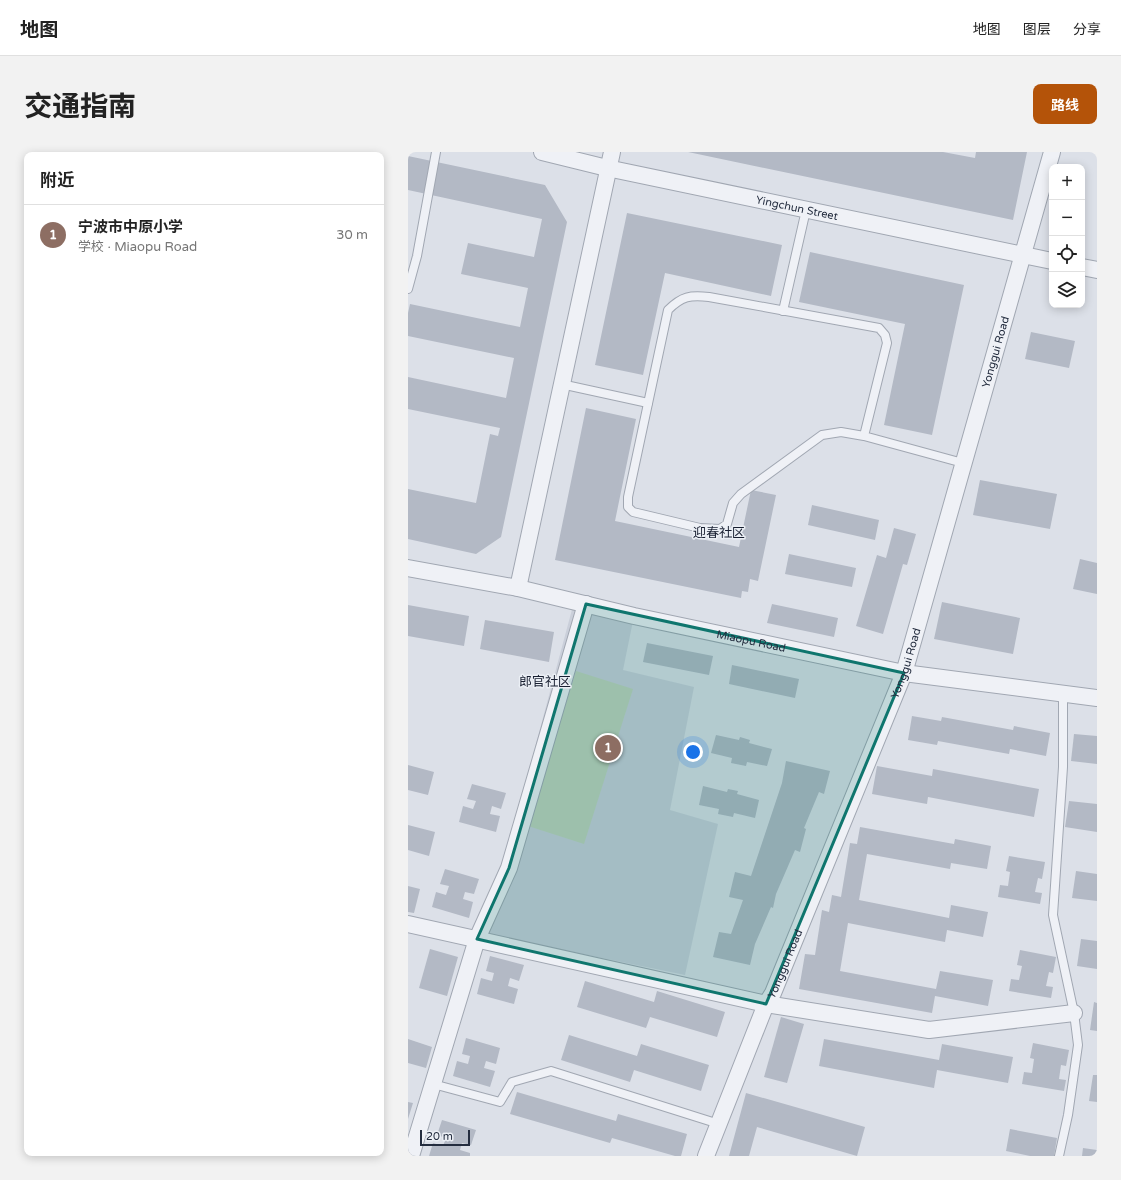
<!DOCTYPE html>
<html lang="zh">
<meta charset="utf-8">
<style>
body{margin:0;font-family:"Varela Round","Noto Sans SC",sans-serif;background:#f2f2f2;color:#222}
.controls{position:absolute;right:12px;top:12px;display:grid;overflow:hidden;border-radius:8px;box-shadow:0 2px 10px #0003}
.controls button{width:36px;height:36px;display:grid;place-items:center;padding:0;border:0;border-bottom:1px solid #e0e0e0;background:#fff;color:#222;font:20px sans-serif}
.scale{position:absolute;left:12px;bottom:10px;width:50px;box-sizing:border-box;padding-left:4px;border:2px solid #242d3f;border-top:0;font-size:11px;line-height:14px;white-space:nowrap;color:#242d3f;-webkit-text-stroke:3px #ebeff5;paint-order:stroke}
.you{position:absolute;left:285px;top:600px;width:14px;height:14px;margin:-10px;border:3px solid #fff;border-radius:50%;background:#1a73e8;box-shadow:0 0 0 6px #1a73e833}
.badge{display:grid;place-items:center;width:26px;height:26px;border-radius:50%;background:#b45309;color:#fff;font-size:13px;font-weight:700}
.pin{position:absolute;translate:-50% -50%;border:2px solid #fff;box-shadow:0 1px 4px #0006}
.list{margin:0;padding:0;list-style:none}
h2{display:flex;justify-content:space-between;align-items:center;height:52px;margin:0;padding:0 16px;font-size:17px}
h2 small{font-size:13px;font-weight:400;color:#767676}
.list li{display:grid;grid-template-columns:26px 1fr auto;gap:12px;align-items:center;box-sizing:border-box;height:60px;padding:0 16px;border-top:1px solid #e0e0e0}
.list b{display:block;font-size:15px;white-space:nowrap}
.list p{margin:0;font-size:13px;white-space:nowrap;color:#767676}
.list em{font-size:13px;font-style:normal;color:#767676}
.icon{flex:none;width:22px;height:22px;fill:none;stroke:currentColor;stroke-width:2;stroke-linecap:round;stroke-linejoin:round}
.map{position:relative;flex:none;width:689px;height:1004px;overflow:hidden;border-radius:8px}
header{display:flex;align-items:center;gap:24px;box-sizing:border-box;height:56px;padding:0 20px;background:#fff;border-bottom:1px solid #e0e0e0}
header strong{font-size:19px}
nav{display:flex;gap:22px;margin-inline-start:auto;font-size:14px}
.intro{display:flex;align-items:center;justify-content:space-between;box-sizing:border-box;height:96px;padding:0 24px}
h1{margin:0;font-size:28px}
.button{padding:10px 18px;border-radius:8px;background:#b45309;color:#fff;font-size:14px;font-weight:700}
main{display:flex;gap:24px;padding:0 24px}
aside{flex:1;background:#fff;border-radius:8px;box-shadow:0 2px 10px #0003}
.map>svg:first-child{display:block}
.built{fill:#cacfda}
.green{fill:#c1d3bc}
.building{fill:#b3b9c5}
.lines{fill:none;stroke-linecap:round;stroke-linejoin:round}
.lane-casing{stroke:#a1a7b2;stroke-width:10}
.street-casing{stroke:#a1a7b2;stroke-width:18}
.lane{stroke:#eff1f6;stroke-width:8}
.street{stroke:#eff1f6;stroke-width:16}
.marked{fill:#0f766e;fill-opacity:0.2;stroke:#0f766e;stroke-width:3;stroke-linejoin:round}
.labels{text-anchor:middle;stroke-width:3;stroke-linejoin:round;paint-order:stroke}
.street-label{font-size:11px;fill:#242d3f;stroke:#ebeff5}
.quarter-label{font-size:13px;fill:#171e30;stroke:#ebeff5}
</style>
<header>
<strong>地图</strong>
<nav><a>地图</a><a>图层</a><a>分享</a></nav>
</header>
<div class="intro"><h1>交通指南</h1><a class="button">路线</a></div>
<main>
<aside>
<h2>附近<small></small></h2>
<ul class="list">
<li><span class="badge" style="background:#8d6e63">1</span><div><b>宁波市中原小学</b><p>学校 · Miaopu Road</p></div><em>30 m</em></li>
</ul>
</aside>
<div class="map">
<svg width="689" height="1004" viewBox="0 0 689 1004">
<rect width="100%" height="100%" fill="#dce0e8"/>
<polygon class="built" points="166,450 226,464 215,518 286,535 262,658 310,672 277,823 77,782"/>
<polygon class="green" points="168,519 225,537 176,692 120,674"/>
<g class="building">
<polygon points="280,0 535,0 567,6 568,0 619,0 605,68"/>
<polygon points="0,4 137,33 159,70 93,385 68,402 0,387 0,337 68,351 82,282 90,284 92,276 0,257 0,225 98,246 106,206 0,184 0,161 2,152 112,175 120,136 53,122 60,91 126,105 134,67 0,38"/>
<polygon points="219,61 374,93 363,144 257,121 235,223 187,213"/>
<polygon points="402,100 556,133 524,283 476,273 497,172 391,150"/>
<polygon points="623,180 667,189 661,216 617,207"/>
<polygon points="178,256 228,267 207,369 331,395 343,338 368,343 350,429 342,427 340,440 334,439 333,446 147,408"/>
<polygon points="572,328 649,342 642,377 565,363"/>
<polygon points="404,353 471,368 467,388 400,373"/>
<polygon points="486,376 508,382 499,413 495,412 475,482 448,474 469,403 478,406"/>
<polygon points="381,402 448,416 444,435 377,422"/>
<polygon points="672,407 689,411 689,442 665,437"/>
<polygon points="534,450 612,466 605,502 526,487"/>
<polygon points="364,452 430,466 426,485 359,471"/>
<polygon points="0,453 61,464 56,494 0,484"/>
<polygon points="77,468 146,480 141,510 72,497"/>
<polygon points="239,491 305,504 301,523 235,510"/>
<polygon points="324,513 391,527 387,546 321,532"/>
<polygon points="504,564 533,569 534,565 605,578 606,574 642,581 638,604 602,597 601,602 530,589 529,593 500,588"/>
<polygon points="666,582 689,584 689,612 663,609"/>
<polygon points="308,583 331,588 332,585 342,588 341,591 364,597 359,614 339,610 338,614 323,611 324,606 303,601"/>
<polygon points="378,609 422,619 416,642 411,640 396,676 398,677 392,700 387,698 368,742 365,756 363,755 347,792 342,813 305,805 311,780 323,782 335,748 321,745 327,720 343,724 374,631"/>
<polygon points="0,613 26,620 20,643 0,638"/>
<polygon points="469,614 524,624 525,617 631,637 626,665 520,645 519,652 464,642"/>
<polygon points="64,632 98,641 93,657 84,654 82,662 92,664 88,680 51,670 55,654 65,657 68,649 59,647"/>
<polygon points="295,634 319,640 320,637 330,639 329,642 351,648 347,666 326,661 325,665 310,662 311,657 291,653"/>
<polygon points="661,649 689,652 689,680 657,675"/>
<polygon points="0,673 27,680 21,704 0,698"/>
<polygon points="452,675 546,692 547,687 583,694 579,717 543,711 542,717 459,702 451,748 541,766 543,753 580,760 575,785 539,778 537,790 440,771 432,819 528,837 532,819 585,828 580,854 527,844 524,861 391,837 397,802 407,803 414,758 421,760 424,743 433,745 442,691 449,692"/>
<polygon points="601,704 637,710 634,727 630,726 627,740 634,741 632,752 590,745 592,733 600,734 602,720 598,719"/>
<polygon points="37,717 71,727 66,742 57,740 55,747 65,750 61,766 24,755 28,740 38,743 41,734 32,732"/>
<polygon points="668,719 689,722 689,749 664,746"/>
<polygon points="0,734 12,737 6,761 0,760"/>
<polygon points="673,787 689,789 689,817 669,814"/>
<polygon points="22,797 50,805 39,844 11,836"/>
<polygon points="612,798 648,805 645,821 641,820 638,834 645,835 643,846 601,839 603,827 611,828 614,814 609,813"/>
<polygon points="82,804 116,813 111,829 102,826 100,834 110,837 106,852 69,842 73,826 84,829 86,821 78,819"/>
<polygon points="177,829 246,850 249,839 317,860 309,885 242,865 238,876 169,855"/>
<polygon points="686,850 689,851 689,879 682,878"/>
<polygon points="373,865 396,872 379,931 356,925"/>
<polygon points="161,883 229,904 233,892 301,913 293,939 226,918 222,930 153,908"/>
<polygon points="58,886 92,896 88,912 78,909 76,916 87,919 82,935 45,924 49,909 60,912 62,904 54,902"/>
<polygon points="0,887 24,895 18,916 0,911"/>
<polygon points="416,887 531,908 534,892 605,905 600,931 529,918 526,936 411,914"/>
<polygon points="625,891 661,898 658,914 653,913 651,927 658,928 656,939 614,932 616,920 624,921 626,907 622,906"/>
<polygon points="685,923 689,923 689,950 681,949"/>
<polygon points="109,940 208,969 210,962 279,982 273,1004 267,1004 204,986 202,991 102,962"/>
<polygon points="338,941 457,975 449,1004 349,975 341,1004 321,1004"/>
<polygon points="0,950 5,951 0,967"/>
<polygon points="34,968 68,978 63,993 54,991 52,998 62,1001 62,1004 21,1004 25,991 35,994 38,986 29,983"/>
<polygon points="602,977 649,986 646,1004 622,1004 598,999"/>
<polygon points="675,996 689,998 689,1004 674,1004"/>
</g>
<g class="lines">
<g class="lane-casing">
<g id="lane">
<polyline points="0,137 9,104 28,0"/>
<polyline points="375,159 398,58"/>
<polyline points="153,232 240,251"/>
<path d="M 456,284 L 479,191 L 477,183 L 471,176 L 301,145 C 282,143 274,144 260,158 L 220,345 L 220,355 L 225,360 L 292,376 L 312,377 L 319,372 L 325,351 L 333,342 L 414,283 L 433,280 L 456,284 L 555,311"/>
<polyline points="25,932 92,950 104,930 143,919 311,972"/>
<polyline points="651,1004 660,963 670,893 666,861 645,763 655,615 655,542"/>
</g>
</g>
<g class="street-casing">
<g id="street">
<path id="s1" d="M 134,0 L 199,16 L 644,109"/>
<polyline points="674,115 689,118"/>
<path id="s2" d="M 0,416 L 110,436 L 226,464 L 496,521 L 689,546"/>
<polyline points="110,436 204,0"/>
<polyline points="0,772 358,852 521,878 666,861"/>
<polyline points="3,1004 69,787 101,716 178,452"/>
<path id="s3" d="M 298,1004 L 358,852 L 365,841 L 496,521 L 644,0"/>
</g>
</g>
<use href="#lane" class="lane"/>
<use href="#street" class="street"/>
</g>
<path class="marked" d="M 178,452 L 496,521 L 358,852 L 69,787 L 101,716 Z"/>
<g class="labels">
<g class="street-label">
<text dy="4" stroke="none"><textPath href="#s1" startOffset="261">Yingchun Street</textPath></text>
<text dy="4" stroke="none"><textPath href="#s3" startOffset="856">Yonggui Road</textPath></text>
<text dy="4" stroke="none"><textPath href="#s2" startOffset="351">Miaopu Road</textPath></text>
<text dy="4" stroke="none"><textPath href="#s3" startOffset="532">Yonggui Road</textPath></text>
<text dy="4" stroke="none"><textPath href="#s3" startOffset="208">Yonggui Road</textPath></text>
</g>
<g class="quarter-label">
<text x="311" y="385">迎春社区</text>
<text x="137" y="534">郎官社区</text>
</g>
</g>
</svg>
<div class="controls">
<button>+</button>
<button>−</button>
<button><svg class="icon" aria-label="locate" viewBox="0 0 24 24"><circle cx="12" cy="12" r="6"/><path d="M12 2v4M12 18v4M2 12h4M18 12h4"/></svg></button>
<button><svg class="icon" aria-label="layers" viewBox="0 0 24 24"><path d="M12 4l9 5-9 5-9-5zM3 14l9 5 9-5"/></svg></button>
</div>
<div class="scale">20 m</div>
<div class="you"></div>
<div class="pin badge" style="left:200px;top:596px;background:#8d6e63">1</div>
</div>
</main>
